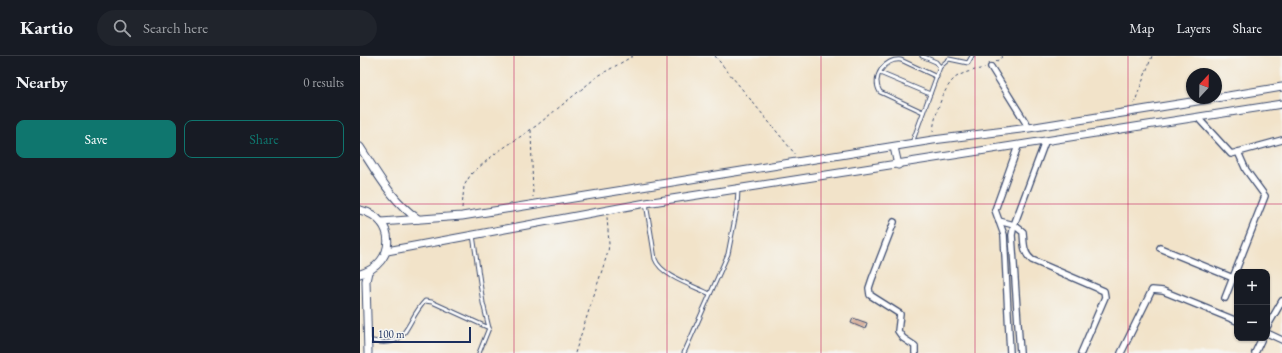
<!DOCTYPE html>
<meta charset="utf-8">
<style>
body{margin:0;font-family:"EB Garamond",serif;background:#20242c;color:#f1f3f6}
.controls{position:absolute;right:12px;bottom:12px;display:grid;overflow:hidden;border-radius:8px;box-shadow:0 1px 3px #0004}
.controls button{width:36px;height:36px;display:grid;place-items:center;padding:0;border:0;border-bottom:1px solid #363941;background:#171b24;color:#f1f3f6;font:20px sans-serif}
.compass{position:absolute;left:826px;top:12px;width:36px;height:36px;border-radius:50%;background:#171b24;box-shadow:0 1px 3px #0004;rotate:22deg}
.scale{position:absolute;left:12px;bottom:10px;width:99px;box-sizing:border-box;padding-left:4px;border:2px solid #1b2f5e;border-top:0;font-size:11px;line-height:14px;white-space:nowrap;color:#1b2f5e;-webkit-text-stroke:3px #f6f6f2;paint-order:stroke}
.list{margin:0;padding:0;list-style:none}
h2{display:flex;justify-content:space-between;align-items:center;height:52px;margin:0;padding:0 16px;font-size:17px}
h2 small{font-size:13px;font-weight:400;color:#9ea1a6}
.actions{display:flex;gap:8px;padding:12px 16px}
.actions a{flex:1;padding:9px 0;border:1px solid #0f766e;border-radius:8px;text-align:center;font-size:14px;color:#0f766e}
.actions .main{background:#0f766e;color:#fff}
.icon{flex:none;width:22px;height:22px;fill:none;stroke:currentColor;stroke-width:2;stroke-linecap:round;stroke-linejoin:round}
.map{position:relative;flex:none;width:922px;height:297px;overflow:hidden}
header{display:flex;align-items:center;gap:24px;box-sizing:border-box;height:56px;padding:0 20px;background:#171b24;border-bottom:1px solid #363941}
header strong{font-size:19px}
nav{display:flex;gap:22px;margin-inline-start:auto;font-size:14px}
.search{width:280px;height:36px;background:#20242c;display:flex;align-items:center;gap:10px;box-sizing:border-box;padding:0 14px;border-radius:22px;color:#9ea1a6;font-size:15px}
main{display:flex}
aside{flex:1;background:#171b24}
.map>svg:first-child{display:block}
.building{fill:#cd967d}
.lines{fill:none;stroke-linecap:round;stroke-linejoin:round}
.service-casing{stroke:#3b4a6e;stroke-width:5}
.minor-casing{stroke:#3b4a6e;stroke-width:8}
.tertiary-casing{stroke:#3b4a6e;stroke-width:9}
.path{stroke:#3b4a6e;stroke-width:1;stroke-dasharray:3 3;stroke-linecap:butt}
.service{stroke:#fff;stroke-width:3}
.minor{stroke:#fff;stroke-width:5.5}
.tertiary{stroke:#fff;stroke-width:7}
.grid{fill:none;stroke:#c2185b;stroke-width:1;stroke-opacity:0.55}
</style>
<header>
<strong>Kartio</strong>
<div class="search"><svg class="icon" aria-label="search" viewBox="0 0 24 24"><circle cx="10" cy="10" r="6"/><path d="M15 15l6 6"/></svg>Search here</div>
<nav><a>Map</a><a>Layers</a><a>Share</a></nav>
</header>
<main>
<aside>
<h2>Nearby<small>0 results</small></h2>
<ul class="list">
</ul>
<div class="actions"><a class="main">Save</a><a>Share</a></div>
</aside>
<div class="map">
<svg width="922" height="297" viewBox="0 0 922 297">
<rect width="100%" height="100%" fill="#f6f6f2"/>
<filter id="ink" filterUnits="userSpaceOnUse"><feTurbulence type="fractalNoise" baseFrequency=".025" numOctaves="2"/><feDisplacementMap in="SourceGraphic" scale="8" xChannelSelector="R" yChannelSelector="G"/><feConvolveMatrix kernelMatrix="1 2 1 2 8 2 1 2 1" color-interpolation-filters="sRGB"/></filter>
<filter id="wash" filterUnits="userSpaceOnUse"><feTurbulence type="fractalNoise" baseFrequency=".012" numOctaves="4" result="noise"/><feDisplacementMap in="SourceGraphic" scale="16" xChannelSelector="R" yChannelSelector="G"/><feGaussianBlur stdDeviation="0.9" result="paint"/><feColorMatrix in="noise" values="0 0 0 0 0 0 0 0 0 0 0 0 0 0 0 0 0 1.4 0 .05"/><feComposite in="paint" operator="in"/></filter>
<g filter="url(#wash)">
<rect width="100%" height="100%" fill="#f2e3c9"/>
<g id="blocks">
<polygon class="building" points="493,262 507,267 505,273 491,267"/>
</g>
</g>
<g filter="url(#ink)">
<use href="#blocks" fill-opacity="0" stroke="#3b4a6e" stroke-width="1"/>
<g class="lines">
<g class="service-casing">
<g id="service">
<polyline points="580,11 589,3 608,7 612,0"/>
<polyline points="520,17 570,38"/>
<path d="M 563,56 L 520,36 C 511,21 525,2 541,4 L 577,21"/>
<polyline points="552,87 580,11 576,6 562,0"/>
<path d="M 286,147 L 295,203 C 301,220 334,230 350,238"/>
<polyline points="113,179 123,247 129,272 119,297"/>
<path d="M 8,284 C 49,295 44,267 65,245 L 72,246 L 129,272"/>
<polyline points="324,297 368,198 377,152 378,133"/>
</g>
</g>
<g class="minor-casing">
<g id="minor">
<polyline points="631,11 669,72"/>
<polyline points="838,62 871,98 922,84"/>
<path d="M 639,165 L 654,169 L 663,176 C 664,187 663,197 672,204 L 744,235 L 745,241 L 721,297"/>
<polyline points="534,166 512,223 509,232 510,239 540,258 538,275 543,282 555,290 555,297"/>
<polyline points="800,192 873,222"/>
<polyline points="865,242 905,140 886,114 878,96"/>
<polyline points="907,271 922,245"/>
<polyline points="907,277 922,284"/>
<polyline points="650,297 644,179 635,154 658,90"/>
<polyline points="660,297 652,179 654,169 685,86"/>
<polyline points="761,297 792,234 803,235 877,265"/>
<polyline points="895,297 902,282"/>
</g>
</g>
<g class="tertiary-casing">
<g id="tertiary">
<polyline points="856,42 922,31"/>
<path d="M 0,91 C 17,117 32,145 58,163"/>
<polyline points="534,91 538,109"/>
<path d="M 0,154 C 38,163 36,208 0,218"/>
<polyline points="21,166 102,160 573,84 669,72 856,42"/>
<polyline points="27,195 286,147 922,48"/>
<polyline points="8,297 6,225 8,216"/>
</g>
</g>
<g class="path">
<polyline points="355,0 435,98"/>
<polyline points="636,6 643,0"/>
<polyline points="774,48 792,0"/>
<polyline points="171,74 173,141"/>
<path d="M 573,76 C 574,61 583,32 595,22 C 603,16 615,14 625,12"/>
<polyline points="102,152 104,130 111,118 136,97 176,70 238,20 273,0"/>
<polyline points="215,297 248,196 249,188 247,161"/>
</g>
<use href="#service" class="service"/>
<use href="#minor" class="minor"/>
<use href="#tertiary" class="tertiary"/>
</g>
</g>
<path class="grid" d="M 154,0 L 154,297M 307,0 L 307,297M 461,0 L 461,297M 615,0 L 615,297M 768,0 L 768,297M 0,148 L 922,148"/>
</svg>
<div class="controls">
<button>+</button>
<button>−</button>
</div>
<svg class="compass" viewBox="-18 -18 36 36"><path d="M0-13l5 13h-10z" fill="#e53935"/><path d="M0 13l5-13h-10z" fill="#9ea1a6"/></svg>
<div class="scale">100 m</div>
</div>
</main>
